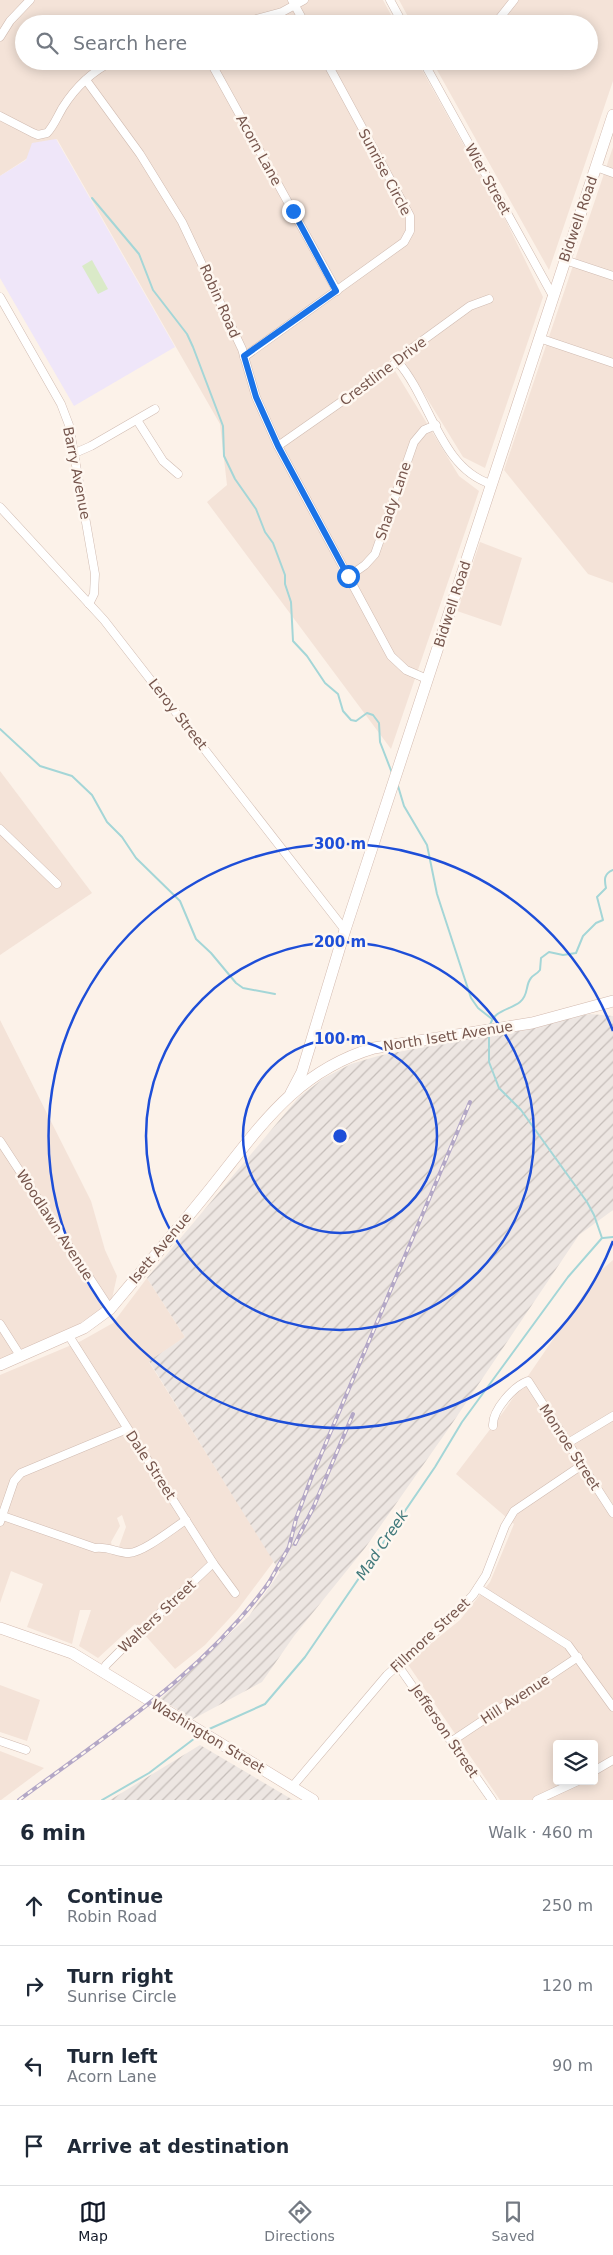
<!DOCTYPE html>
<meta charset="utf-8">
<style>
body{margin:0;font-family:"DejaVu Sans",sans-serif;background:#f2f2f3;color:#1f2937}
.controls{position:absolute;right:15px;bottom:15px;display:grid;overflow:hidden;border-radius:5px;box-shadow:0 2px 12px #0003}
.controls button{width:45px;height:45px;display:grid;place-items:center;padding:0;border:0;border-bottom:1px solid #e0e1e3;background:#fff;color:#1f2937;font:25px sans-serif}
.stop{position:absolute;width:15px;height:15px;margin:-11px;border:4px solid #1a73e8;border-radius:50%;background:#fff}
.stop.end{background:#1a73e8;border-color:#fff;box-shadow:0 1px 5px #0008}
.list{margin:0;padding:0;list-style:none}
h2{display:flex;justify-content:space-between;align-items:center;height:65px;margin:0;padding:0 20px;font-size:21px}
h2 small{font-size:16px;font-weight:400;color:#747a83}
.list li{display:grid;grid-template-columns:32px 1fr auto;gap:15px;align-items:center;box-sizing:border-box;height:80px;padding:0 20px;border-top:1px solid #e0e1e3}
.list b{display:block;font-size:19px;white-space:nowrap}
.list p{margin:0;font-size:16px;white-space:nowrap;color:#747a83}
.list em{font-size:16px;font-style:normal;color:#747a83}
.icon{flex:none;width:28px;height:28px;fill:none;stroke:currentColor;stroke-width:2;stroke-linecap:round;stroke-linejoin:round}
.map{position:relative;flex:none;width:613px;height:1800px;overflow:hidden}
.search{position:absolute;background:#fff;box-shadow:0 2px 12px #0003;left:15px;right:15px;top:15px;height:55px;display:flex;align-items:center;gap:12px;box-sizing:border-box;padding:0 18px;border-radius:28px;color:#747a83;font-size:19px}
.sheet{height:385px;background:#fff}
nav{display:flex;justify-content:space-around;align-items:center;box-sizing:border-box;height:70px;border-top:1px solid #e0e1e3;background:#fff;font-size:14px;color:#747a83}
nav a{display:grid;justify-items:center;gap:2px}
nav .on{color:#111827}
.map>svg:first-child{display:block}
.residential{fill:#f4e3d8;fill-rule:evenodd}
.industrial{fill:url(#industrial-furrows)}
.education{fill:#efe6f9}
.green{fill:#daeac8}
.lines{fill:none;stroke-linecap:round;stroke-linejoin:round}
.stream{stroke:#a4d6d7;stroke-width:2}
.street-casing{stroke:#d0bbb1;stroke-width:9}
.secondary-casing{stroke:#d3baaf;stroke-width:12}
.street{stroke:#fff;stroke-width:8}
.secondary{stroke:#fff;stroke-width:11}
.rail-casing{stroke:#b3a7c6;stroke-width:4}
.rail{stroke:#fef7f0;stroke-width:2;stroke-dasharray:5.5;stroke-linecap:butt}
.route{stroke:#1a73e8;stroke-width:6}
.ring{fill:none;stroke:#1d4ed8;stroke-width:2.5}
.labels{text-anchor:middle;stroke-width:5;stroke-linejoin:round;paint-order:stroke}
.street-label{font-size:14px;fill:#76564d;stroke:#fef7f0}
.water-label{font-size:15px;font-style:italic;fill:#41797b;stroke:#fef7f0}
.centre{fill:#1d4ed8;stroke:#fef7f0;stroke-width:2.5}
.ring-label{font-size:15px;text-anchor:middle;font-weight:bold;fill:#1d4ed8;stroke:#fef7f0;stroke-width:5;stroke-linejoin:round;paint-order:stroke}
</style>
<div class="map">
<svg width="613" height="1800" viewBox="0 0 613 1800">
<defs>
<pattern id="industrial-furrows" width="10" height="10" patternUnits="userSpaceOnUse" patternTransform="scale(1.25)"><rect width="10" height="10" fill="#ede6e2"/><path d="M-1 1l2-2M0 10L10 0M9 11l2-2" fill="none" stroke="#c5bdb9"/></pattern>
</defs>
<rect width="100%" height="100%" fill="#fcf2e9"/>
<g class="residential">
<polygon points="0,0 383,0 396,24 24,24 24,61 417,61 506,221 543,297 485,468 463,457 398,351 389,361 459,476 479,491 391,749 207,502 227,485 220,424 57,139 0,176"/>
<polygon points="399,0 613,0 613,81 549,270 432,61 589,61 589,24 412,24"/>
<polygon points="613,147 613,583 588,574 504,470"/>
<polygon points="480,542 522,558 501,626 457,611"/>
<polygon points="0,771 92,893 0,955"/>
<polygon points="0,1020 91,1201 105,1250 117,1276 111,1303 77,1325 0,1362"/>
<path d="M 613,1260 L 613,1800 L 500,1800 L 407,1663 L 460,1620 L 490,1582 L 514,1524 L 456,1474 L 504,1411 L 599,1272 ZM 557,1744 L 594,1744 L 594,1781 L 557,1781 Z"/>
<path d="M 147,1278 L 185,1337 L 149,1362 L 274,1561 L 238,1609 L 205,1645 L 175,1669 L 135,1624 L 98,1658 L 79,1646 L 91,1610 L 80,1610 L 72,1644 L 27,1627 L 43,1584 L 11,1571 L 0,1603 L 0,1375 L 81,1341 L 113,1323 ZM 122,1515 L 126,1527 L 117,1552 L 113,1551 L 111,1542 L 120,1526 L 117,1518 Z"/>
<polygon points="0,1685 40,1700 27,1741 0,1732"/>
<polygon points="0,1751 44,1768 1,1800 0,1800"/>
</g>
<g class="industrial">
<polygon points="590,1014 613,1016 613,1210 579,1235 449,1428 365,1548 294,1636 262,1682 193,1719 160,1699 249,1616 280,1572 149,1361 185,1337 147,1278 299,1097 324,1078 351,1064 378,1056"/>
<polygon points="200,1745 293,1800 110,1800"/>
</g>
<polygon class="education" points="56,139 175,347 74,406 0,278 0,176 26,160 32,143"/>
<polygon class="green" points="92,260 108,289 98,294 82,266"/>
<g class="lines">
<g class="stream">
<polyline points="92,198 139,254 153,290 187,334 193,347 223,426 224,456 235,479 256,509 265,532 273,543 285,575 285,584 291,602 293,641 307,656 325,683 338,694 343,711 351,720 356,721 367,713 373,715 379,723 380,742 392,773"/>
<polyline points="0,729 40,766 72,776 92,795 107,822 122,837 136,858 180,901 196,939 211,953 236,983 243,988 275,994"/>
<polyline points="398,786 404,806 427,845 437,894 471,998 478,1008 492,1019"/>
<path d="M 490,1025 C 494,1010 510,1010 520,1002 C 529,995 525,985 531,978 C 533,975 537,974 540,970 L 541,958 L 549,952 L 563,955 L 576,953 L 583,936 L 596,923 L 603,920 L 597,897 L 606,888 C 604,879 604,874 613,870"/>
<polyline points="489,1034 489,1062 499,1088 521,1110 587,1202 594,1215 602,1238"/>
<polyline points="603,1238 613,1237"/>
<polyline points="207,1730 265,1704 305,1657 435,1467 462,1422 568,1277 602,1238"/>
<polyline points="102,1800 149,1773 199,1735"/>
</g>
<g class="street-casing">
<g id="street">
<polyline points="292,0 305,24"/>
<polyline points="390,0 403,24"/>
<polyline points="238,24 282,12 304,0"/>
<polyline points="495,24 514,0"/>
<polyline points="0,37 10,21 30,0"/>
<polyline points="210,61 337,291"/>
<polyline points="423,61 553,296"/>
<polyline points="86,80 140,154 182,222 242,349 256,397 278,446 391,656 406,670 427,679"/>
<path d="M 0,116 L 33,133 L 38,135 L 47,133 C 54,126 58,115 63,107 C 75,88 93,71 113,61"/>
<polyline points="596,167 613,173"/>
<polyline points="565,260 613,276"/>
<polyline points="0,297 61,404 69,425 95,574 94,594 89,604"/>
<polyline points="539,338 613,363"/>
<polyline points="244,357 404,242 410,231 410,216 326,61"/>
<path d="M 398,362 C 431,400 440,468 491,484"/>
<polyline points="137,420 163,461 178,474"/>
<polyline points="278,446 391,367 411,349 470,306 489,299"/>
<polyline points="75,453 91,446 155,409"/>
<polyline points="0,507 104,620 345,930"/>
<polyline points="348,577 365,565 375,554 414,442 424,430 436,425"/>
<polyline points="0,829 57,884"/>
<polyline points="0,1141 110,1309"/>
<polyline points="0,1324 21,1357"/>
<polyline points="69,1336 213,1563 235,1593"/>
<path d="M 493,1426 C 492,1410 514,1386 528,1381 L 613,1513"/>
<polyline points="568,1443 613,1416"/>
<path d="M 0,1515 L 95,1548 C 108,1546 117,1553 129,1553 C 144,1552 172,1529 186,1520"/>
<polyline points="0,1522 14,1481 21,1473 127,1429"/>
<polyline points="478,1588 568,1645 613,1707"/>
<polyline points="397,1664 492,1800"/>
<polyline points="103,1671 106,1665 121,1650 213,1563"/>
<polyline points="0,1741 26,1750"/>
<polyline points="452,1741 578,1657"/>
<polyline points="594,1771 613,1760"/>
<polyline points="292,1787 387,1675 449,1620 473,1595 486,1575 505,1526 514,1511 582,1465"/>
<polyline points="537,1800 578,1781"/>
</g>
</g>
<g class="secondary-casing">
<g id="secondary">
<polyline points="291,1093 302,1072 345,930 613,115"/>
<path d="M 0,1365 L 84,1328 L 110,1309 C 145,1267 181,1226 215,1183 C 262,1124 297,1071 374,1048 L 532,1023 L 613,1001"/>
<polyline points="0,1628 72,1653 313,1800"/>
</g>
</g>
<use href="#street" class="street"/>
<use href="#secondary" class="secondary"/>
<g class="rail-casing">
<g id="rail">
<polyline points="295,1544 314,1506 353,1414"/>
<polyline points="267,1586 289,1547 296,1519 312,1476 470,1102"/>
<path d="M 19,1800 C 109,1733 204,1673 270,1581"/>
</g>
</g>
<use href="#rail" class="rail"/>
</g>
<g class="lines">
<polyline class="route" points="293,211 336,291 244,356 256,397 278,446 348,576"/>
</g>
<g class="ring">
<circle cx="340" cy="1136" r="97"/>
<circle cx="340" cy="1136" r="194"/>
<path d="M613 1241A292 292 0 1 1 613 1031"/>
</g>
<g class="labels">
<g class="street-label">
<text transform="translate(259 150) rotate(61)" y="5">Acorn Lane</text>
<text transform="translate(385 172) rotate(62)" y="5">Sunrise Circle</text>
<text transform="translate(488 179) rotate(61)" y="5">Wier Street</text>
<text transform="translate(578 219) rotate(-71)" y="5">Bidwell Road</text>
<text transform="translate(220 301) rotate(66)" y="5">Robin Road</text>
<text transform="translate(383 371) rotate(-37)" y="5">Crestline Drive</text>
<text transform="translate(77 473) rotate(79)" y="5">Barry Avenue</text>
<text transform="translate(393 501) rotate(-71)" y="5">Shady Lane</text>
<text transform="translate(452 604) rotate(-72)" y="5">Bidwell Road</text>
<text transform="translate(178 714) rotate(52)" y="5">Leroy Street</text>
<text transform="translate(448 1036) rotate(-9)" y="5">North Isett Avenue</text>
<text transform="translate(55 1225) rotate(57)" y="5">Woodlawn Avenue</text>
<text transform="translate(160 1248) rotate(-50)" y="5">Isett Avenue</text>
<text transform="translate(570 1447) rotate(57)" y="5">Monroe Street</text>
<text transform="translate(151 1465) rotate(57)" y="5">Dale Street</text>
<text transform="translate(157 1616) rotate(-43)" y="5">Walters Street</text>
<text transform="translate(430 1635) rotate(-43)" y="5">Fillmore Street</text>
<text transform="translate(515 1699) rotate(-33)" y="5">Hill Avenue</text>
<text transform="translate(445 1731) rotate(56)" y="5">Jefferson Street</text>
<text transform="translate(208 1736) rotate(31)" y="5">Washington Street</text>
</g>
<g class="water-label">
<text transform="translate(382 1545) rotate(-56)" y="5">Mad Creek</text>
</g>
</g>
<circle cx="340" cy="1136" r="8" class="centre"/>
<g class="ring-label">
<text x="340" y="849">300 m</text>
<text x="340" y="947">200 m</text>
<text x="340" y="1044">100 m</text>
</g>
</svg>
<div class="controls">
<button><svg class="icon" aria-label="layers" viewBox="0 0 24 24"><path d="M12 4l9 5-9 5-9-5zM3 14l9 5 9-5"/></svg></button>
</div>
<div class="stop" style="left:348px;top:576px"></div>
<div class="stop end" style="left:293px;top:211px"></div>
<div class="search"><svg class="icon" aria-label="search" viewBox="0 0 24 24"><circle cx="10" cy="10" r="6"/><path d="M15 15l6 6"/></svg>Search here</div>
</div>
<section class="sheet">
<h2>6 min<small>Walk · 460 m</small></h2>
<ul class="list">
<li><svg class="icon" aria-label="ahead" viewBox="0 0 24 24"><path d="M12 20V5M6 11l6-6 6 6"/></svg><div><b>Continue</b><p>Robin Road</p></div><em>250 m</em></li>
<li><svg class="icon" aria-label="right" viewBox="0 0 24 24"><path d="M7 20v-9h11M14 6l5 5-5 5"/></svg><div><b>Turn right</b><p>Sunrise Circle</p></div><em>120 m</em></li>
<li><svg class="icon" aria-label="left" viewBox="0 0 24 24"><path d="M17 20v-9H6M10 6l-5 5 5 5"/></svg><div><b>Turn left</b><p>Acorn Lane</p></div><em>90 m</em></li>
<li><svg class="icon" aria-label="arrive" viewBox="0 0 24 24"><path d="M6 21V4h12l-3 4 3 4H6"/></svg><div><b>Arrive at destination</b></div></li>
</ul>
</section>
<nav>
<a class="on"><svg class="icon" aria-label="map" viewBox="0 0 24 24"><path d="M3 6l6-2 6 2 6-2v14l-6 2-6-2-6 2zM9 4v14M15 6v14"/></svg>Map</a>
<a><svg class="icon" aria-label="directions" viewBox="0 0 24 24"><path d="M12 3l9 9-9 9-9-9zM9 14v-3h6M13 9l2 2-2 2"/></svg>Directions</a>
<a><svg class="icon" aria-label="saved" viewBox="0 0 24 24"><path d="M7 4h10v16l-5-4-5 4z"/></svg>Saved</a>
</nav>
